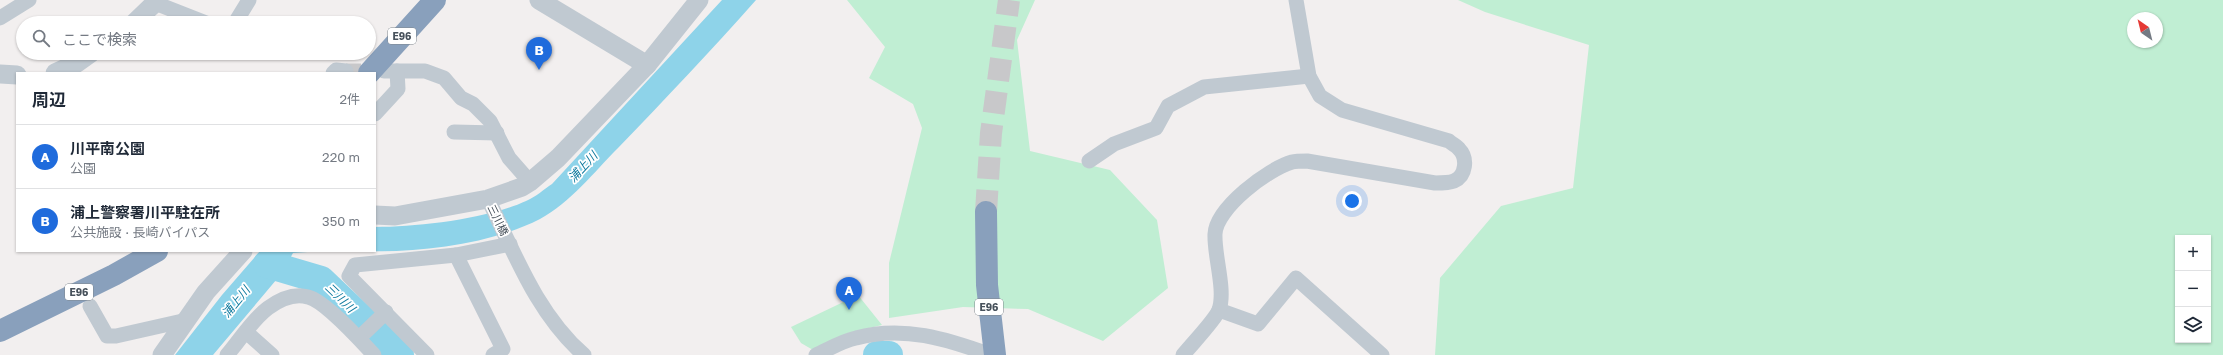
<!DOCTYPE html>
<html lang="ja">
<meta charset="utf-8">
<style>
body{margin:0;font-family:"Golos Text","Noto Sans JP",sans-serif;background:#f6f6f7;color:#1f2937}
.controls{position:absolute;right:12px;bottom:12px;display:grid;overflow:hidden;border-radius:0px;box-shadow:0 1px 3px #0004}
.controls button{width:36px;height:36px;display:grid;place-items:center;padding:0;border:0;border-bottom:1px solid #e0e1e3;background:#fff;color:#1f2937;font:20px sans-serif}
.compass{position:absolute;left:2127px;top:12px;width:36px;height:36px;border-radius:50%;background:#fff;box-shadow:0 1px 3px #0004;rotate:325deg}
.you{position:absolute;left:1352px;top:201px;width:14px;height:14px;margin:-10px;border:3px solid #fff;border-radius:50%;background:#1a73e8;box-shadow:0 0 0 6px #1a73e833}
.badge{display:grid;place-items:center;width:26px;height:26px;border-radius:50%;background:#1f6bdc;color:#fff;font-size:13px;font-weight:700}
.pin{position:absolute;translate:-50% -33px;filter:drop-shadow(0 1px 2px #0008)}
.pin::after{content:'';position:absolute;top:21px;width:14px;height:12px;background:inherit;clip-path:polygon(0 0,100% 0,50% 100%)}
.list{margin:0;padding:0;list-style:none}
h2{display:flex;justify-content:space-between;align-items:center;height:52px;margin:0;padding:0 16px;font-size:17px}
h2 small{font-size:13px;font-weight:400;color:#747a83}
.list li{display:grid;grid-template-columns:26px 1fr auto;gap:12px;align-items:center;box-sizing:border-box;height:64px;padding:0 16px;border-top:1px solid #e0e1e3}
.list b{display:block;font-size:15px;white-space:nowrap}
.list p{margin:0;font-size:13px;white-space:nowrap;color:#747a83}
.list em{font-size:13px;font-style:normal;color:#747a83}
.icon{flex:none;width:22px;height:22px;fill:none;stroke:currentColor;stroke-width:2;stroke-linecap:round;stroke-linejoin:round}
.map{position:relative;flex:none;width:2223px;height:355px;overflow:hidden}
.search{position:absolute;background:#fff;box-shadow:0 1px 3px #0004;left:16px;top:16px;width:360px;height:44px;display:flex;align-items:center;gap:10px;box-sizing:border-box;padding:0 14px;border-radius:22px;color:#747a83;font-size:15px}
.panel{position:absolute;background:#fff;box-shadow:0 1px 3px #0004;left:16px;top:72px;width:360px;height:180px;border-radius:0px}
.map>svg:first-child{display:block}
.green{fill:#c0eed3;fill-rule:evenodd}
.water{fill:#8ed3e9}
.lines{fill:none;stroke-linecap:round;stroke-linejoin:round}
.river{stroke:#8ed3e9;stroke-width:28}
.minor-tunnel{stroke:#c8c8ca;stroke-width:15;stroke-dasharray:15 8;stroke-linecap:butt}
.motorway-tunnel{stroke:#c8c8ca;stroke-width:22;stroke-dasharray:22 11;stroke-linecap:butt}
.minor{stroke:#c0c9d1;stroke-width:15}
.tertiary{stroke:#c0c9d1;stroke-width:19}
.motorway{stroke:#89a0bc;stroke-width:22}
.labels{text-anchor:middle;stroke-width:3.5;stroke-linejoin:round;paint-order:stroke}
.shield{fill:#fff;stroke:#7f868d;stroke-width:1}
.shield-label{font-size:10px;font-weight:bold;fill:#48525c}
.street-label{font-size:11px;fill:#48525c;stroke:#fff}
.water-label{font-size:12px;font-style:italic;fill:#117b9f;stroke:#fff}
</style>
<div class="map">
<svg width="2223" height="355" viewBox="0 0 2223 355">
<rect width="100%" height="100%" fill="#f2efef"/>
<g class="green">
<polygon points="847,0 1035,0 1017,40 1030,151 1110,170 1157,220 1168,288 1103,341 1028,309 963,307 889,318 889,263 922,128 913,104 869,78 885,47"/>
<path d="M 1458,0 L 2223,0 L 2223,355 L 1435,355 L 1440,278 L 1501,206 L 1573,188 L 1589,45 L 1485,12 ZM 2133,18 L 2157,18 L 2157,42 L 2133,42 ZM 2178,238 L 2208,238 L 2208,340 L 2178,340 Z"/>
<polygon points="858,295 882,325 848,333 813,350 801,343 791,327"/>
</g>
<g class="water">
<path d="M 722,0 L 756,0 C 711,51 665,99 618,148 C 594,172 570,203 540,219 C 491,244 420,253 366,251 L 375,251 L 375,227 C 418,227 487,219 526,201 C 536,197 544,189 552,184 Z"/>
<polygon points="260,251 322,251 293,253 282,273 213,355 175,355 222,295"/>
</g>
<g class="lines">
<g class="river">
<polyline points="267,264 321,280 400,355"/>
<polyline points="877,355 889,355"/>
</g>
<polyline class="minor-tunnel" points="346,71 379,71"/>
<polyline class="motorway-tunnel" points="986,212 991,133 1009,0"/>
<g class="minor">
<polyline points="155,3 206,23"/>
<polyline points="0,18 29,0"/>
<polyline points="235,23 249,0"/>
<polyline points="384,71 425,71 444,78 461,98 473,104 490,121 509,158 530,182"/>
<polyline points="333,73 336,70 346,71"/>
<polyline points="375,114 398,89 397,71"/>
<polyline points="454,132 497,133"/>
<polyline points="1089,161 1114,144 1156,128 1168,106 1204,87 1309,76"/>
<path d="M 488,199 C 515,254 537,314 584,355"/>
<polyline points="456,255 503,349 493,355"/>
<polyline points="90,306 107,336 116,336 187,320"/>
<polyline points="1219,310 1258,324 1296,278 1382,355"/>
<polyline points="246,332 272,355"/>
<polyline points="359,338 386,312"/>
<path d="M 227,355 C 240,340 252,320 268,308 C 279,300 294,293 308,297 C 325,301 361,341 374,355"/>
<polyline points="427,355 349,276 355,265 456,255 510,244"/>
<path d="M 816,355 C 829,349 842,341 856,338 C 903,325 947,339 991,355"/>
<path d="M 1183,355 C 1191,345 1215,320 1219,310 C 1226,290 1214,256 1215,234 C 1216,208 1268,169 1292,162 C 1296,161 1302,161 1307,161 L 1435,183 C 1441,183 1449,183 1454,181 C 1466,176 1468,158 1459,149 C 1457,146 1452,144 1449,141 L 1342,110 L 1320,96 L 1309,76 L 1296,0"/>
</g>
<g class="tertiary">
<polyline points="539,0 647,65"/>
<polyline points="134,23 158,0"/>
<polyline points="55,73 77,63 91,53"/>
<polyline points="0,74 17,75"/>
<polyline points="375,215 395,216 488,199 522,187 530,182 558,158 647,65 699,0"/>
<polyline points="162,355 206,292 243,251"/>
</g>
<g class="motorway">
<polyline points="369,73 435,0"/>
<polyline points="986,212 987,285 995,355"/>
<polyline points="0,331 114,275 157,251"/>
</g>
</g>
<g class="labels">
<g class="shield">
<rect x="388" y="28" width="28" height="16" rx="3"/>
<rect x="65" y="284" width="28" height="16" rx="3"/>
<rect x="975" y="299" width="28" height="16" rx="3"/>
</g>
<g class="shield-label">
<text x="402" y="40">E96</text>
<text x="79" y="296">E96</text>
<text x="989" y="311">E96</text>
</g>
<g class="street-label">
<text transform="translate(498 220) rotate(64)" y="4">三川橋</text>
</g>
<g class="water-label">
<text transform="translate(583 167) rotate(-47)" y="4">浦上川</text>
<text transform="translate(340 298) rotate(44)" y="4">三川川</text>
<text transform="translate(236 302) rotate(-51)" y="4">浦上川</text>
</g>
</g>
</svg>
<div class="controls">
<button>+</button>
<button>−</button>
<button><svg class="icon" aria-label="layers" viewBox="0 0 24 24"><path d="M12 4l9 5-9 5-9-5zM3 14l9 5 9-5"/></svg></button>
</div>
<svg class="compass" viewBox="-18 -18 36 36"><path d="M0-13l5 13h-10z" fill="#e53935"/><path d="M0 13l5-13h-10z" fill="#747a83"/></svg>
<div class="you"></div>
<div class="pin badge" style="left:849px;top:310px">A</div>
<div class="pin badge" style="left:539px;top:70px">B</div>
<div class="search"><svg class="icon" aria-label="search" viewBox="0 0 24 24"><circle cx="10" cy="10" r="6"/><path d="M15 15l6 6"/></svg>ここで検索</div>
<section class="panel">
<h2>周辺<small>2件</small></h2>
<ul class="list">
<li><span class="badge">A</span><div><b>川平南公園</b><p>公園</p></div><em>220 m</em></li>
<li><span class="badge">B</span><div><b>浦上警察署川平駐在所</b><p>公共施設 · 長崎バイパス</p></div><em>350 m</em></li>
</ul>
</section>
</div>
